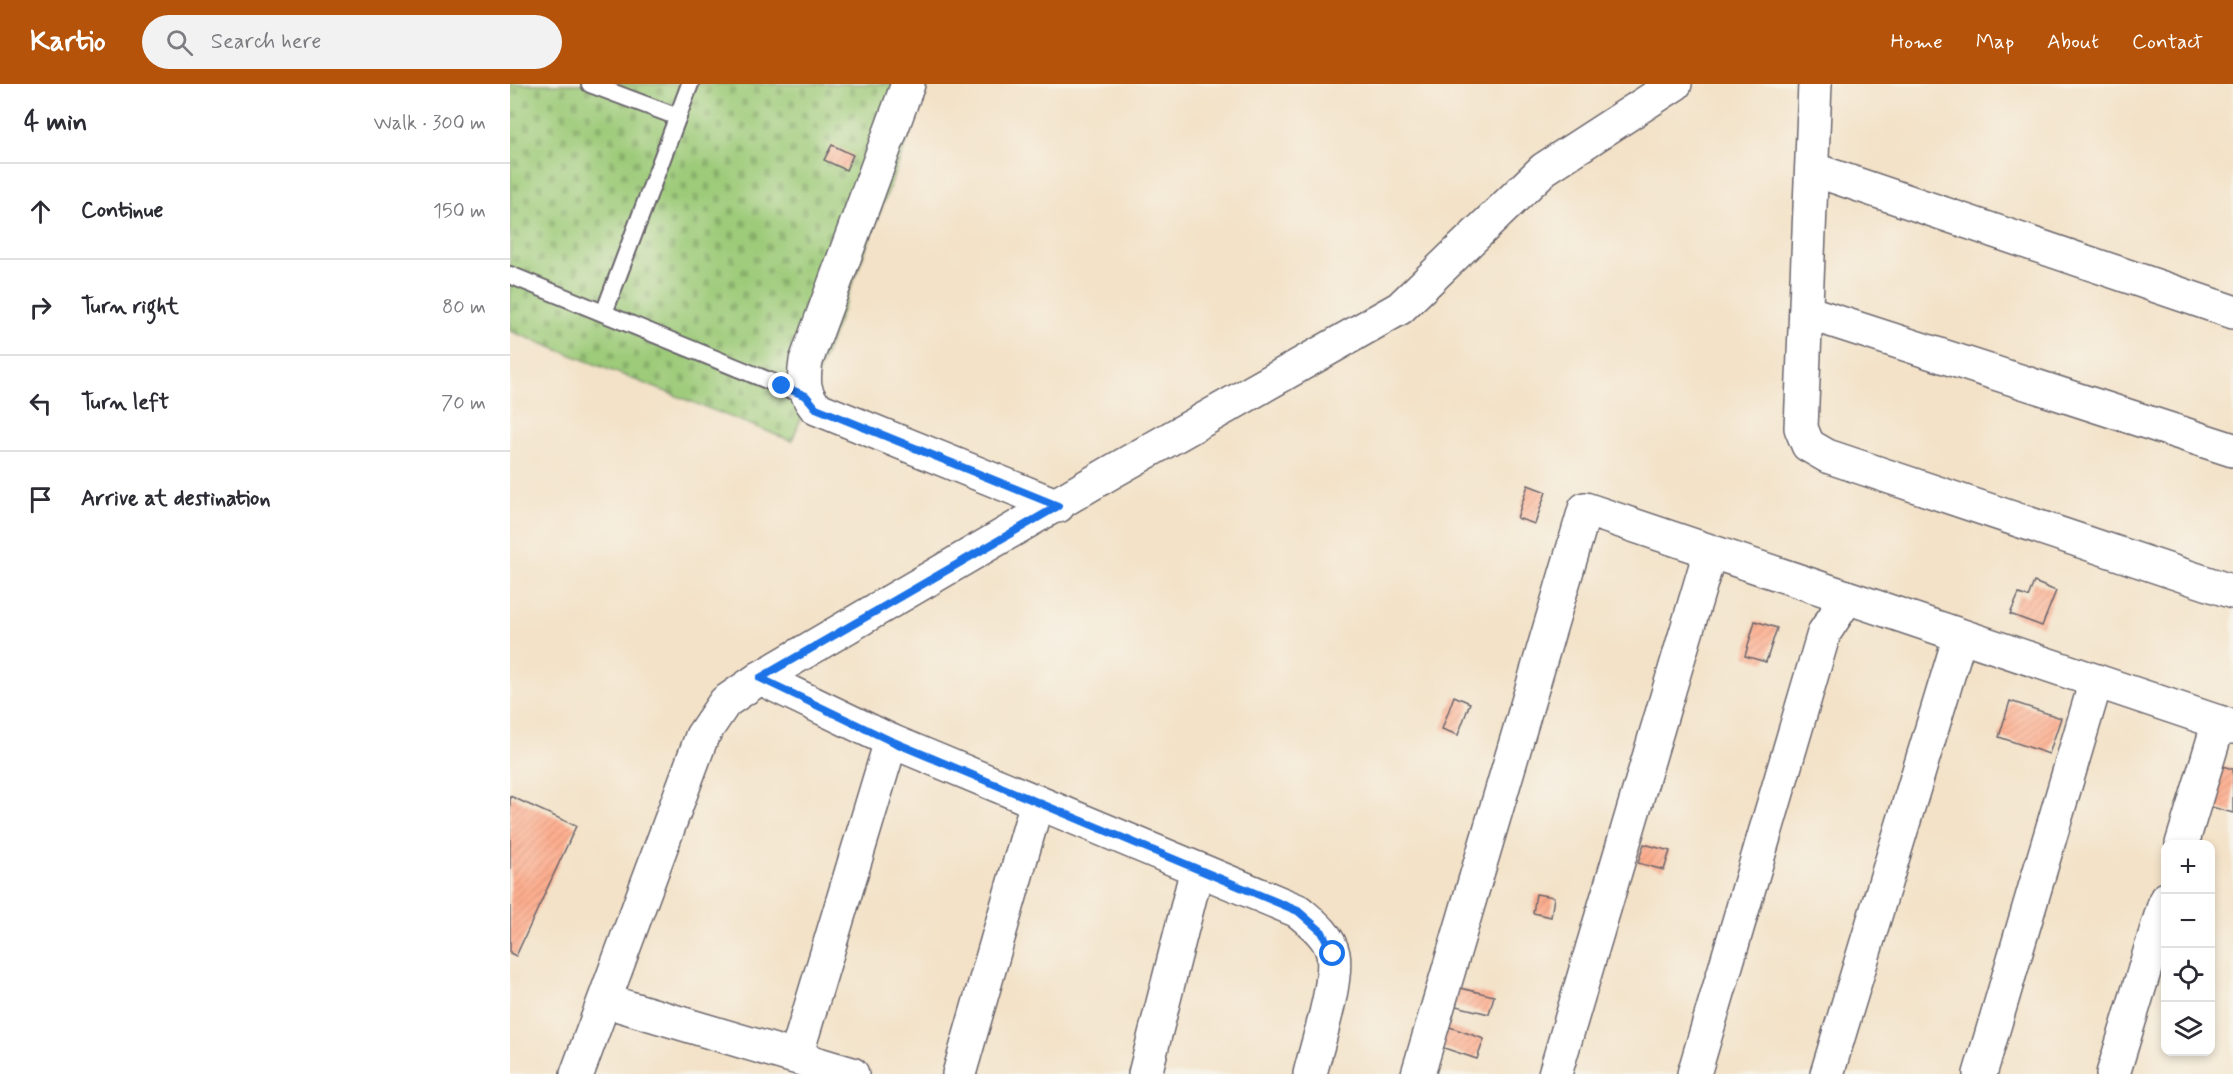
<!DOCTYPE html>
<meta charset="utf-8">
<style>
body{margin:0;font-family:Mynerve,sans-serif;background:#f2f2f3;color:#2b2b33}
.controls{position:absolute;right:18px;bottom:18px;display:grid;overflow:hidden;border-radius:12px;box-shadow:0 3px 9px #0003}
.controls button{width:54px;height:54px;display:grid;place-items:center;padding:0;border:0;border-bottom:2px solid #e1e1e2;background:#fff;color:#2b2b33;font:30px sans-serif}
.stop{position:absolute;width:18px;height:18px;margin:-14px;border:4px solid #1a73e8;border-radius:50%;background:#fff}
.stop.end{background:#1a73e8;border-color:#fff;box-shadow:0 2px 6px #0008}
.list{margin:0;padding:0;list-style:none}
h2{display:flex;justify-content:space-between;align-items:center;height:78px;margin:0;padding:0 24px;font-size:26px}
h2 small{font-size:20px;font-weight:400;color:#7c7c81}
.list li{display:grid;grid-template-columns:39px 1fr auto;gap:18px;align-items:center;box-sizing:border-box;height:96px;padding:0 24px;border-top:2px solid #e1e1e2}
.list b{display:block;font-size:22px;white-space:nowrap}
.list em{font-size:20px;font-style:normal;color:#7c7c81}
.icon{flex:none;width:33px;height:33px;fill:none;stroke:currentColor;stroke-width:2;stroke-linecap:round;stroke-linejoin:round}
.map{position:relative;flex:none;width:1723px;height:990px;overflow:hidden}
header{display:flex;align-items:center;gap:36px;box-sizing:border-box;height:84px;padding:0 30px;background:#b45309;color:#fff}
header strong{font-size:28px}
nav{display:flex;gap:33px;margin-inline-start:auto;font-size:21px}
.search{width:420px;height:54px;background:#f2f2f3;display:flex;align-items:center;gap:15px;box-sizing:border-box;padding:0 21px;border-radius:33px;color:#7c7c81;font-size:22px}
main{display:flex}
aside{flex:1;background:#fff}
.map>svg:first-child{display:block}
.cemetery{fill:url(#cemetery-stones);stroke:#60765a;stroke-width:1.5}
.building{fill:url(#building-hatch)}
.lines{fill:none;stroke-linecap:round;stroke-linejoin:round}
.lane-casing{stroke:#6b656c;stroke-width:20}
.street-casing{stroke:#6b656c;stroke-width:36}
.lane{stroke:#fff;stroke-width:16}
.street{stroke:#fff;stroke-width:33}
.route{stroke:#1a73e8;stroke-width:8}
</style>
<header>
<strong>Kartio</strong>
<div class="search"><svg class="icon" aria-label="search" viewBox="0 0 24 24"><circle cx="10" cy="10" r="6"/><path d="M15 15l6 6"/></svg>Search here</div>
<nav><a>Home</a><a>Map</a><a>About</a><a>Contact</a></nav>
</header>
<main>
<aside>
<h2>4 min<small>Walk · 300 m</small></h2>
<ul class="list">
<li><svg class="icon" aria-label="ahead" viewBox="0 0 24 24"><path d="M12 20V5M6 11l6-6 6 6"/></svg><div><b>Continue</b></div><em>150 m</em></li>
<li><svg class="icon" aria-label="right" viewBox="0 0 24 24"><path d="M7 20v-9h11M14 6l5 5-5 5"/></svg><div><b>Turn right</b></div><em>80 m</em></li>
<li><svg class="icon" aria-label="left" viewBox="0 0 24 24"><path d="M17 20v-9H6M10 6l-5 5 5 5"/></svg><div><b>Turn left</b></div><em>70 m</em></li>
<li><svg class="icon" aria-label="arrive" viewBox="0 0 24 24"><path d="M6 21V4h12l-3 4 3 4H6"/></svg><div><b>Arrive at destination</b></div></li>
</ul>
</aside>
<div class="map">
<svg width="1723" height="990" viewBox="0 0 1723 990">
<defs>
<pattern id="cemetery-stones" width="16" height="16" patternUnits="userSpaceOnUse" patternTransform="scale(1.5)"><rect width="16" height="16" fill="#9dcb79"/><path d="M2 7V4a2 2 0 0 1 4 0v3zM10 15v-3a2 2 0 0 1 4 0v3z" fill="#87ae6a"/></pattern>
<pattern id="building-hatch" width="6" height="6" patternUnits="userSpaceOnUse" patternTransform="scale(1.5)"><rect width="6" height="6" fill="#fdae8f"/><path d="M-1 1l2-2M0 6l6-6M5 7l2-2" fill="none" stroke="#d9957c"/></pattern>
</defs>
<rect width="100%" height="100%" fill="#f7f3e8"/>
<filter id="ink" filterUnits="userSpaceOnUse"><feTurbulence type="fractalNoise" baseFrequency=".0167" numOctaves="2"/><feDisplacementMap in="SourceGraphic" scale="12" xChannelSelector="R" yChannelSelector="G"/><feConvolveMatrix kernelMatrix="1 2 1 2 8 2 1 2 1" color-interpolation-filters="sRGB"/></filter>
<filter id="wash" filterUnits="userSpaceOnUse"><feTurbulence type="fractalNoise" baseFrequency=".008" numOctaves="4" result="noise"/><feDisplacementMap in="SourceGraphic" scale="24" xChannelSelector="R" yChannelSelector="G"/><feGaussianBlur stdDeviation="1.35" result="paint"/><feColorMatrix in="noise" values="0 0 0 0 0 0 0 0 0 0 0 0 0 0 0 0 0 1.4 0 .05"/><feComposite in="paint" operator="in"/></filter>
<g filter="url(#wash)">
<rect width="100%" height="100%" fill="#f3e2c8"/>
<polygon class="cemetery" points="0,0 419,0 282,357 0,247"/>
<g id="blocks">
<g class="building">
<polygon points="322,61 343,71 336,86 314,76"/>
<polygon points="1018,401 1036,408 1025,440 1007,434"/>
<polygon points="1524,498 1546,507 1532,542 1500,530 1509,510 1518,513"/>
<polygon points="1245,537 1267,544 1256,578 1235,572"/>
<polygon points="944,612 960,619 948,651 932,645"/>
<polygon points="1500,617 1551,634 1539,670 1489,653"/>
<polygon points="1702,679 1723,685 1723,729 1691,720"/>
<polygon points="0,712 66,742 6,872 0,869"/>
<polygon points="1134,760 1160,767 1154,786 1128,779"/>
<polygon points="1026,810 1044,813 1041,833 1023,829"/>
<polygon points="946,903 984,912 979,930 942,921"/>
<polygon points="934,941 974,955 967,975 928,962"/>
</g>
</g>
</g>
<g filter="url(#ink)">
<use href="#blocks" fill-opacity="0" stroke="#6b656c" stroke-width="1.5"/>
<g class="lines">
<g class="lane-casing">
<g id="lane">
<polyline points="80,0 168,33"/>
<polyline points="0,191 296,312"/>
<polyline points="94,229 180,0"/>
</g>
</g>
<g class="street-casing">
<g id="street">
<path d="M 398,0 L 296,277 C 293,297 293,308 306,324 L 548,422"/>
<polyline points="1305,0 1291,344 1298,361 1317,372 1723,508"/>
<polyline points="1302,85 1723,228"/>
<polyline points="1296,228 1723,366"/>
<path d="M 250,594 L 381,657 L 788,827 C 802,839 819,851 823,870 C 828,898 807,961 800,990"/>
<polyline points="1672,760 1709,638"/>
<polyline points="96,917 342,990"/>
<polyline points="286,972 381,657"/>
<polyline points="67,990 192,652 215,618 250,594 598,390 890,224 1034,85 1165,0"/>
<polyline points="449,990 527,718"/>
<polyline points="635,990 687,785"/>
<polyline points="908,990 1075,425 1723,643"/>
<polyline points="1045,990 1200,468"/>
<polyline points="1184,990 1314,549 1337,514"/>
<polyline points="1317,990 1450,552"/>
<polyline points="1470,990 1586,597"/>
<polyline points="1603,990 1656,815"/>
</g>
</g>
<use href="#lane" class="lane"/>
<use href="#street" class="street"/>
</g>
</g>
<g class="lines" filter="url(#ink)">
<polyline class="route" points="272,302 296,312 306,324 548,422 250,594 381,657 788,827 812,848 823,870"/>
</g>
</svg>
<div class="controls">
<button>+</button>
<button>−</button>
<button><svg class="icon" aria-label="locate" viewBox="0 0 24 24"><circle cx="12" cy="12" r="6"/><path d="M12 2v4M12 18v4M2 12h4M18 12h4"/></svg></button>
<button><svg class="icon" aria-label="layers" viewBox="0 0 24 24"><path d="M12 4l9 5-9 5-9-5zM3 14l9 5 9-5"/></svg></button>
</div>
<div class="stop" style="left:823px;top:870px"></div>
<div class="stop end" style="left:272px;top:302px"></div>
</div>
</main>
